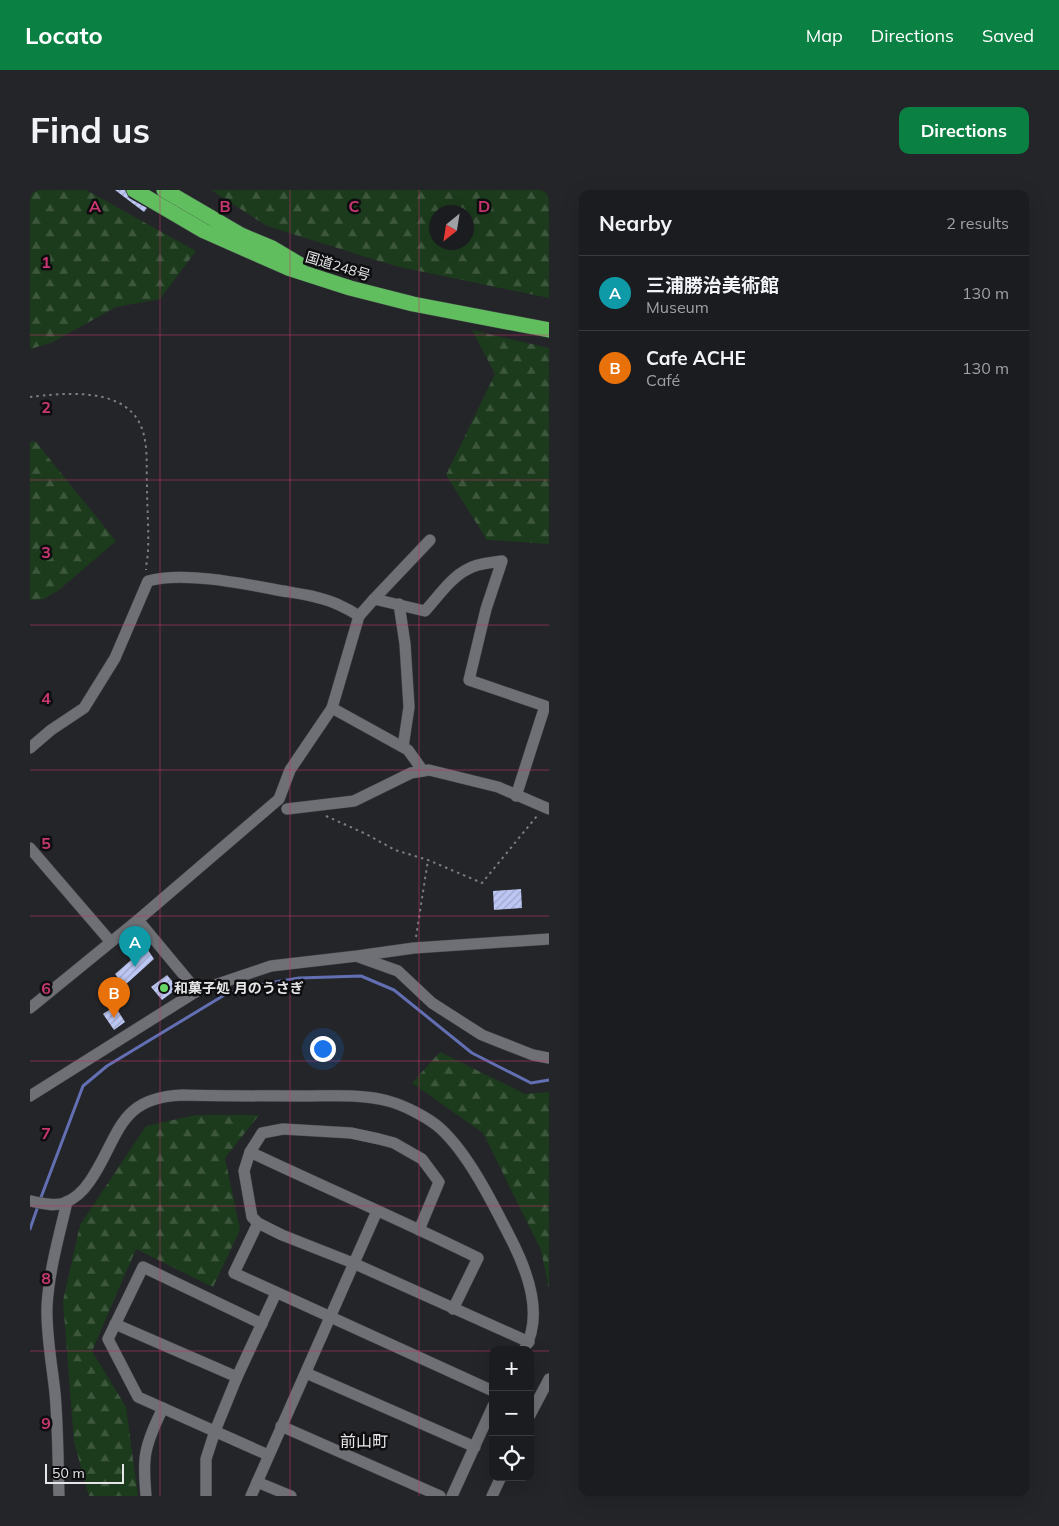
<!DOCTYPE html>
<meta charset="utf-8">
<style>
body{margin:0;font-family:Mulish,"Noto Sans JP",sans-serif;background:#242528;color:#f1f3f6}
.controls{position:absolute;right:15px;bottom:15px;display:grid;overflow:hidden;border-radius:10px;box-shadow:0 5px 20px #0002}
.controls button{width:45px;height:45px;display:grid;place-items:center;padding:0;border:0;border-bottom:1px solid #393a3d;background:#1b1c1f;color:#f1f3f6;font:25px sans-serif}
.compass{position:absolute;left:399px;top:15px;width:45px;height:45px;border-radius:50%;background:#1b1c1f;box-shadow:0 5px 20px #0002;rotate:210deg}
.scale{position:absolute;left:15px;bottom:12px;width:79px;box-sizing:border-box;padding-left:5px;border:2px solid #e6e6e9;border-top:0;font-size:14px;line-height:18px;white-space:nowrap;color:#e6e6e9;-webkit-text-stroke:4px #0e0e10;paint-order:stroke}
.you{position:absolute;left:292px;top:858px;width:18px;height:18px;margin:-12px;border:4px solid #fff;border-radius:50%;background:#1a73e8;box-shadow:0 0 0 8px #1a73e833}
.badge{display:grid;place-items:center;width:32px;height:32px;border-radius:50%;background:#0b8043;color:#fff;font-size:16px;font-weight:700}
.pin{position:absolute;translate:-50% -41px;filter:drop-shadow(0 1px 2px #0008)}
.pin::after{content:'';position:absolute;top:26px;width:18px;height:15px;background:inherit;clip-path:polygon(0 0,100% 0,50% 100%)}
.list{margin:0;padding:0;list-style:none}
h2{display:flex;justify-content:space-between;align-items:center;height:65px;margin:0;padding:0 20px;font-size:21px}
h2 small{font-size:16px;font-weight:400;color:#a0a1a4}
.list li{display:grid;grid-template-columns:32px 1fr auto;gap:15px;align-items:center;box-sizing:border-box;height:75px;padding:0 20px;border-top:1px solid #393a3d}
.list b{display:block;font-size:19px;white-space:nowrap}
.list p{margin:0;font-size:16px;white-space:nowrap;color:#a0a1a4}
.list em{font-size:16px;font-style:normal;color:#a0a1a4}
.icon{flex:none;width:28px;height:28px;fill:none;stroke:currentColor;stroke-width:2;stroke-linecap:round;stroke-linejoin:round}
.map{position:relative;flex:none;width:519px;height:1306px;overflow:hidden;border-radius:10px}
header{display:flex;align-items:center;gap:30px;box-sizing:border-box;height:70px;padding:0 25px;background:#0b8043;color:#fff}
header strong{font-size:24px}
nav{display:flex;gap:28px;margin-inline-start:auto;font-size:18px}
.intro{display:flex;align-items:center;justify-content:space-between;box-sizing:border-box;height:120px;padding:0 30px}
h1{margin:0;font-size:35px}
.button{padding:12px 22px;border-radius:10px;background:#0b8043;color:#fff;font-size:18px;font-weight:700}
main{display:flex;gap:30px;padding:0 30px}
aside{flex:1;background:#1b1c1f;border-radius:10px;box-shadow:0 5px 20px #0002}
.map>svg:first-child{display:block}
.forest{fill:url(#forest-firs);fill-rule:evenodd}
.lines{fill:none;stroke-linecap:round;stroke-linejoin:round}
.stream{stroke:#626fb2;stroke-width:3}
.building{fill:url(#building-hatch)}
.minor-casing{stroke:#414246;stroke-width:12}
.highway-casing{stroke:#414246;stroke-width:16}
.path{stroke:#7d7d81;stroke-width:2;stroke-dasharray:2.5 4;stroke-linecap:butt}
.minor{stroke:#6e7075;stroke-width:11}
.highway{stroke:#61be5f;stroke-width:15}
.grid{fill:none;stroke:#c73770;stroke-width:1;stroke-opacity:0.55}
.poi-dot{fill:#67d465;stroke:#0e0e10;stroke-width:2}
.labels{text-anchor:middle;stroke-width:5;stroke-linejoin:round;paint-order:stroke}
.street-label{font-size:14px;fill:#e6e6e9;stroke:#0e0e10}
.poi-label{font-size:14px;font-weight:bold;fill:#e6e6e9;stroke:#0e0e10;text-anchor:start}
.quarter-label{font-size:16px;fill:#e6e6e9;stroke:#0e0e10}
.grid-label{font-size:16px;text-anchor:middle;font-weight:bold;fill:#c73770;stroke:#0e0e10;stroke-width:5;stroke-linejoin:round;paint-order:stroke}
</style>
<header>
<strong>Locato</strong>
<nav><a>Map</a><a>Directions</a><a>Saved</a></nav>
</header>
<div class="intro"><h1>Find us</h1><a class="button">Directions</a></div>
<main>
<div class="map">
<svg width="519" height="1306" viewBox="0 0 519 1306">
<defs>
<pattern id="forest-firs" width="22" height="20" patternUnits="userSpaceOnUse" patternTransform="scale(1.25)"><rect width="22" height="20" fill="#1c3b1c"/><path d="M5 1l3.5 6h-7zM16 11l3.5 6h-7z" fill="#3d573d"/></pattern>
<pattern id="building-hatch" width="6" height="6" patternUnits="userSpaceOnUse" patternTransform="scale(1.25)"><rect width="6" height="6" fill="#bdc7f4"/><path d="M-1 1l2-2M0 6l6-6M5 7l2-2" fill="none" stroke="#9fa6c8"/></pattern>
</defs>
<rect width="100%" height="100%" fill="#242529"/>
<g class="forest">
<polygon points="0,0 56,0 166,61 130,109 86,117 21,153 0,159"/>
<path d="M 181,0 L 519,0 L 519,108 L 365,76 L 237,36 ZM 437,22 L 437,52 L 407,52 L 407,22 Z"/>
<polygon points="442,140 519,158 519,354 457,350 416,285 465,184"/>
<polygon points="5,251 86,351 29,400 14,409 0,410 0,252"/>
<polygon points="410,862 495,904 519,902 519,1099 511,1060 453,943 382,893"/>
<polygon points="166,925 229,925 195,968 210,1040 183,1097 106,1059 62,1161 96,1217 108,1306 59,1306 44,1252 33,1111 50,1035 116,936"/>
</g>
<g class="lines">
<g class="stream">
<polyline points="10,1010 53,896 77,876 196,804 239,793 269,788 331,786 364,800 442,863 501,893 519,890"/>
<polyline points="0,1039 8,1016"/>
</g>
</g>
<g class="building">
<polygon points="85,0 95,0 99,8 117,18 114,22"/>
<polygon points="491,699 492,718 464,720 463,701"/>
<polygon points="116,757 124,769 94,796 85,784"/>
<polygon points="137,785 148,798 132,810 121,797"/>
<polygon points="85,816 95,832 84,840 73,824"/>
</g>
<g class="lines">
<g class="minor-casing">
<g id="minor">
<polyline points="344,409 400,350"/>
<polyline points="369,414 375,454 379,517 373,557"/>
<polyline points="302,518 378,560 393,581"/>
<path d="M 0,558 L 21,540 L 54,518 L 85,468 L 118,391 C 155,381 215,394 253,401 C 271,404 293,407 309,415 C 316,418 323,422 329,426"/>
<polyline points="257,619 324,611 381,583 399,580 468,597 519,619"/>
<polyline points="0,658 80,751"/>
<polyline points="108,730 167,801"/>
<polyline points="329,767 368,781 402,813 452,845 503,865 519,868"/>
<path d="M 0,818 L 108,730 L 249,609 L 260,580 L 302,518 L 329,426 L 344,409 L 395,421 C 408,407 421,387 438,379 C 448,373 461,373 472,371 L 456,419 L 439,490 L 515,516 L 486,606"/>
<polyline points="0,906 167,801 241,776 327,766 384,758 519,749"/>
<path d="M 220,962 C 296,998 373,1031 448,1068 L 423,1119"/>
<path d="M 0,1011 C 10,1013 24,1017 34,1013 C 45,1009 54,1000 60,991 C 90,947 87,907 153,905 C 195,906 237,906 278,906 C 303,906 335,904 358,911 C 374,915 399,928 411,939 C 440,966 464,1016 482,1051 C 498,1083 514,1126 494,1160"/>
<polyline points="228,1033 204,1083 463,1201"/>
<polyline points="389,1040 409,992 392,969 364,953 349,949 321,943 253,939 232,943 220,962 214,981 222,1027 228,1033 252,1045 323,1073 499,1152"/>
<polyline points="85,1134 207,1187"/>
<polyline points="232,1134 113,1077 78,1149 108,1207 238,1265"/>
<polyline points="276,1183 445,1257"/>
<polyline points="500,1225 519,1189"/>
<polyline points="251,1236 410,1306"/>
<polyline points="227,1292 261,1306"/>
<path d="M 29,1306 C 28,1272 28,1237 25,1203 C 22,1174 16,1145 17,1116 C 19,1081 29,1046 37,1012"/>
<path d="M 116,1306 C 115,1292 113,1277 116,1262 C 119,1247 126,1232 133,1218"/>
<polyline points="176,1306 176,1269 185,1241 207,1187 246,1103"/>
<polyline points="221,1306 347,1021"/>
<polyline points="422,1306 463,1216"/>
<polyline points="462,1306 471,1287"/>
</g>
</g>
<g class="highway-casing">
<g id="highway">
<polyline points="104,0 174,41 258,78 320,98 383,114 519,140"/>
<polyline points="134,0 211,45 242,58 269,74"/>
</g>
</g>
<g class="path">
<path d="M 0,207 C 33,203 90,197 109,232 C 119,250 116,276 117,296 C 117,317 119,339 118,361 C 118,367 116,374 116,380"/>
<polyline points="296,626 336,644 365,660 398,670 452,693 507,626"/>
<polyline points="386,747 398,670"/>
</g>
<use href="#minor" class="minor"/>
<use href="#highway" class="highway"/>
</g>
<path class="grid" d="M 130,0 L 130,1306M 260,0 L 260,1306M 389,0 L 389,1306M 0,145 L 519,145M 0,290 L 519,290M 0,435 L 519,435M 0,580 L 519,580M 0,726 L 519,726M 0,871 L 519,871M 0,1016 L 519,1016M 0,1161 L 463,1161M 500,1161 L 519,1161"/>
<circle class="poi-dot" cx="134" cy="798" r="5"/>
<g class="labels">
<g class="street-label">
<text transform="translate(308 76) rotate(17)" y="5">国道248号</text>
</g>
<g class="poi-label">
<text x="144" y="803">和菓子処 月のうさぎ</text>
</g>
<g class="quarter-label">
<text x="334" y="1257">前山町</text>
</g>
</g>
<g class="grid-label">
<text x="65" y="22">A</text>
<text x="195" y="22">B</text>
<text x="324" y="22">C</text>
<text x="454" y="22">D</text>
<text x="16" y="78">1</text>
<text x="16" y="223">2</text>
<text x="16" y="368">3</text>
<text x="16" y="514">4</text>
<text x="16" y="659">5</text>
<text x="16" y="804">6</text>
<text x="16" y="949">7</text>
<text x="16" y="1094">8</text>
<text x="16" y="1239">9</text>
</g>
</svg>
<div class="controls">
<button>+</button>
<button>−</button>
<button><svg class="icon" aria-label="locate" viewBox="0 0 24 24"><circle cx="12" cy="12" r="6"/><path d="M12 2v4M12 18v4M2 12h4M18 12h4"/></svg></button>
</div>
<svg class="compass" viewBox="-18 -18 36 36"><path d="M0-13l5 13h-10z" fill="#e53935"/><path d="M0 13l5-13h-10z" fill="#a0a1a4"/></svg>
<div class="scale">50 m</div>
<div class="you"></div>
<div class="pin badge" style="left:105px;top:777px;background:#0f9aa8">A</div>
<div class="pin badge" style="left:84px;top:828px;background:#e8710a">B</div>
</div>
<aside>
<h2>Nearby<small>2 results</small></h2>
<ul class="list">
<li><span class="badge" style="background:#0f9aa8">A</span><div><b>三浦勝治美術館</b><p>Museum</p></div><em>130 m</em></li>
<li><span class="badge" style="background:#e8710a">B</span><div><b>Cafe ACHE</b><p>Café</p></div><em>130 m</em></li>
</ul>
</aside>
</main>
